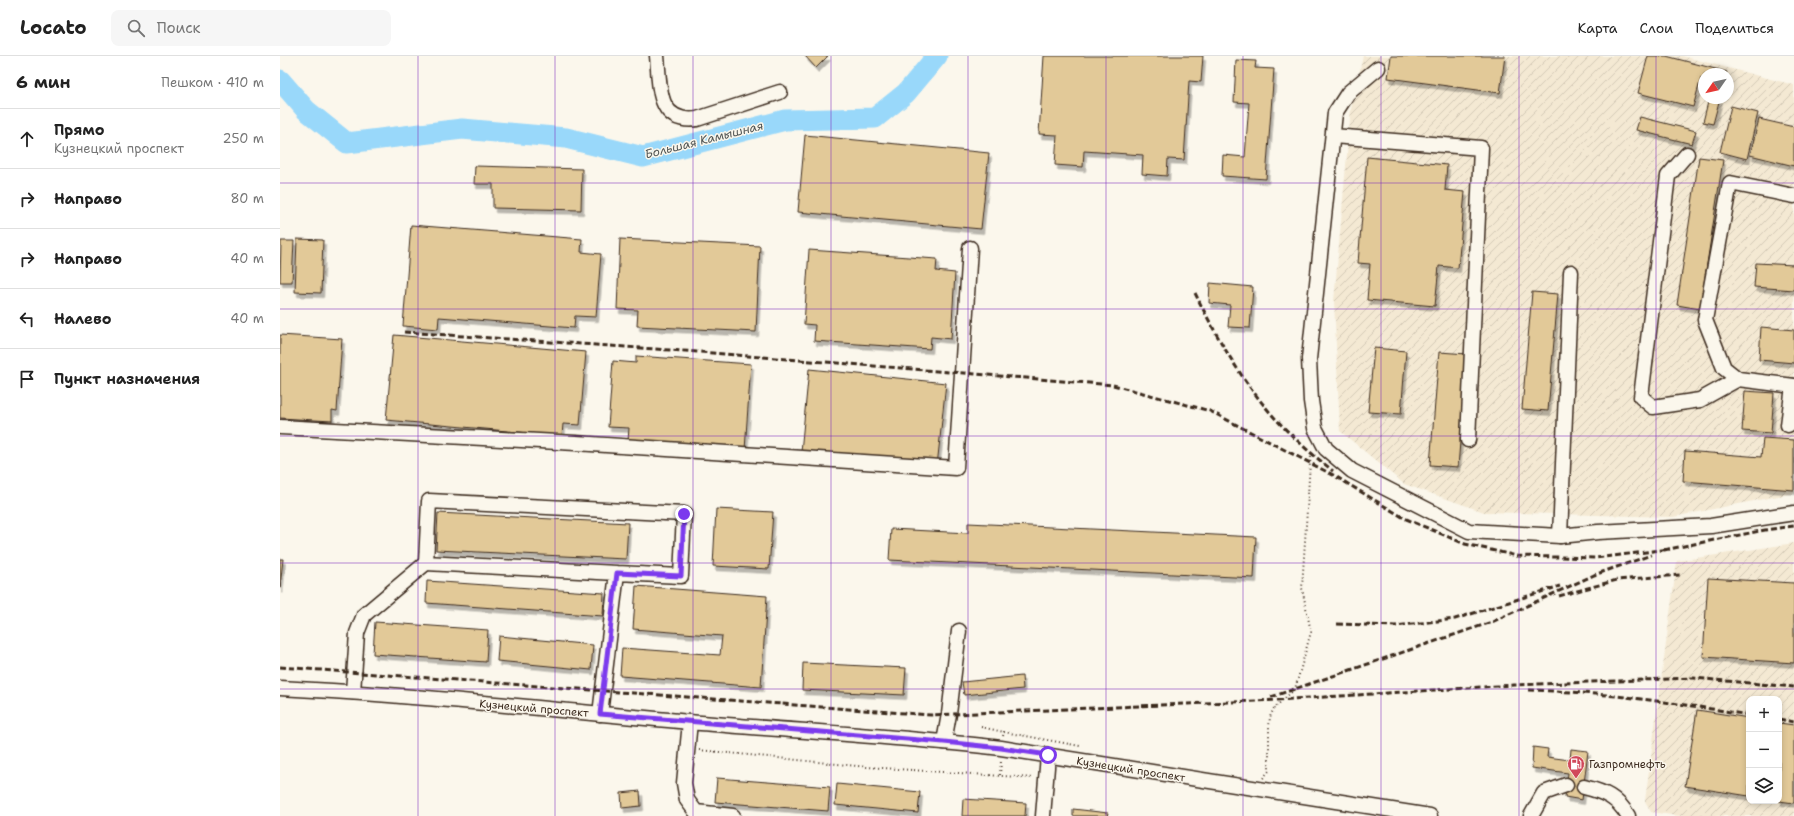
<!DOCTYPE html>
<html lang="ru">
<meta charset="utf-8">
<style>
body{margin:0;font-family:"Shantell Sans",sans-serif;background:#f6f6f6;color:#222}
.controls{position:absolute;right:12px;bottom:12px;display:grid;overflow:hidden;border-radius:8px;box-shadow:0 2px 6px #0003}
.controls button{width:36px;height:36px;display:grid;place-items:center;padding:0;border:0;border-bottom:1px solid #e0e0e0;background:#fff;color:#222;font:20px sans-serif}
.compass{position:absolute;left:1418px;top:12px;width:36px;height:36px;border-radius:50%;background:#fff;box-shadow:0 2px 6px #0003;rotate:236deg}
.stop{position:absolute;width:12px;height:12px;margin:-9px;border:3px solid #7c3aed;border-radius:50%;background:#fff}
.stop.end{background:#7c3aed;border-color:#fff;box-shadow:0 1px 4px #0008}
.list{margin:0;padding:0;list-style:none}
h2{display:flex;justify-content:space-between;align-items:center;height:52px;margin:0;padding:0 16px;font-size:17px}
h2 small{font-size:13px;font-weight:400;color:#767676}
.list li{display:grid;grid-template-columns:26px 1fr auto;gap:12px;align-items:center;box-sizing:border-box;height:60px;padding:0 16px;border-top:1px solid #e0e0e0}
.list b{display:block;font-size:15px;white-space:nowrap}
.list p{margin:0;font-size:13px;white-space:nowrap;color:#767676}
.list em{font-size:13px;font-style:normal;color:#767676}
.icon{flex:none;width:22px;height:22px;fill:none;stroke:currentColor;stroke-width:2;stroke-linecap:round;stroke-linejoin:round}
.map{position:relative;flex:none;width:1514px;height:760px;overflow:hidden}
header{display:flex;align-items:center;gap:24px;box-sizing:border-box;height:56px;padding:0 20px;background:#fff;border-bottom:1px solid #e0e0e0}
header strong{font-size:19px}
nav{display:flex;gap:22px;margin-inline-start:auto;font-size:14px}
.search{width:280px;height:36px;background:#f6f6f6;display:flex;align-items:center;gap:10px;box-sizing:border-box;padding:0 14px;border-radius:8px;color:#767676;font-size:15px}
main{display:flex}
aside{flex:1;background:#fff}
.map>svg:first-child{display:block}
.industrial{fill:url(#industrial-furrows);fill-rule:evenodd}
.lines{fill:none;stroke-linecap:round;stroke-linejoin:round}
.river{stroke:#99d8fa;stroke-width:21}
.building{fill:#e2c998;stroke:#3b2a1e;filter:url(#shadow)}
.minor-casing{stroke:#3b2a1e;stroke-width:17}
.path{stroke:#3b2a1e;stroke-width:2;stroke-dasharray:1 3;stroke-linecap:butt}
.minor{stroke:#fbf7ec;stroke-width:14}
.rail{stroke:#3b2a1e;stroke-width:3;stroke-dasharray:6 3;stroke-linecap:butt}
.route{stroke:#7c3aed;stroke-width:5}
.grid{fill:none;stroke:#7b2cbf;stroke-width:1;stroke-opacity:0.55}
.labels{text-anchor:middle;stroke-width:3;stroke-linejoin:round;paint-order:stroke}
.street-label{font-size:11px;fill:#3b2a1e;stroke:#fbf7ec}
.poi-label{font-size:11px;fill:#3b2a1e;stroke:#fbf7ec;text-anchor:start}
.water-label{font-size:12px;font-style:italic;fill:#525655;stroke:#fbf7ec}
</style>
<header>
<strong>Locato</strong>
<div class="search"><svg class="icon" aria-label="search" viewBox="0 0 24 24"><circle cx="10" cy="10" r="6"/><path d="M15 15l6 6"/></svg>Поиск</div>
<nav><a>Карта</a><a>Слои</a><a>Поделиться</a></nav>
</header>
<main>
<aside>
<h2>6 мин<small>Пешком · 410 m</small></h2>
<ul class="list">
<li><svg class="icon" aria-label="ahead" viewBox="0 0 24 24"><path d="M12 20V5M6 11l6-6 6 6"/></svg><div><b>Прямо</b><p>Кузнецкий проспект</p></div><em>250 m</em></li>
<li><svg class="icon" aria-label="right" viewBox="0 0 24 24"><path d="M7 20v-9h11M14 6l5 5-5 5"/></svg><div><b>Направо</b></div><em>80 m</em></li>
<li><svg class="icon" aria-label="right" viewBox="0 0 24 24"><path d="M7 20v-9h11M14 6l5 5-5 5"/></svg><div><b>Направо</b></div><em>40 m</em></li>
<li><svg class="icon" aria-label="left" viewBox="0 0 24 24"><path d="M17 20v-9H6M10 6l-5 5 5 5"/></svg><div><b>Налево</b></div><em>40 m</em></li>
<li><svg class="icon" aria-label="arrive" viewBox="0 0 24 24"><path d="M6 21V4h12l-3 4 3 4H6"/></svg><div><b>Пункт назначения</b></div></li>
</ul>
</aside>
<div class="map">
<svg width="1514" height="760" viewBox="0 0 1514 760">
<defs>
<pattern id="industrial-furrows" width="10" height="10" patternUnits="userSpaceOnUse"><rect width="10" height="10" fill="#f4e9d3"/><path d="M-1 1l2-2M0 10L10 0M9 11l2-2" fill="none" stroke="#d2c8b5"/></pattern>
<filter id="shadow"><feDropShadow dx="2.5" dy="4.5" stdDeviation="0" flood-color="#0004"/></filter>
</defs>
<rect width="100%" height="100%" fill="#fbf7ec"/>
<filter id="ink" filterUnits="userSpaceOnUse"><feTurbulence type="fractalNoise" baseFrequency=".025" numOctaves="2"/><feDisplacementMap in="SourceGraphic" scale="8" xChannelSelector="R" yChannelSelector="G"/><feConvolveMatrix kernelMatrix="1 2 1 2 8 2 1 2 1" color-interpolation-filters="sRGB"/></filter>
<g filter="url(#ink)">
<g class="industrial">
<path d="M 1083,0 L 1402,0 L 1514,29 L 1514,437 L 1393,461 L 1204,456 L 1124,428 L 1060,375 L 1054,245 L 1071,53 ZM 1424,18 L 1448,18 L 1448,42 L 1424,42 Z"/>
<path d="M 1514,487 L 1514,760 L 1399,760 L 1371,756 L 1365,745 L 1397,505 ZM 1469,643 L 1499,643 L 1499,745 L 1469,745 Z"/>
</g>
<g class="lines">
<polyline class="river" points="0,24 26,54 67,87 182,73 286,82 363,101 505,64 595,62 626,37 657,0"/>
</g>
<g class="building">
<polygon points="525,0 548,0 536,12"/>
<polygon points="764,0 923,0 921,26 909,25 904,104 888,103 887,120 862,118 863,99 804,95 803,111 775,109 777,79 759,78"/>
<polygon points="1111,0 1225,0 1220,37 1108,22"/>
<polygon points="1368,0 1386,0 1447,16 1446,18 1424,18 1424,23 1421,22 1413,51 1358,37"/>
<polygon points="956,4 976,5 975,12 994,13 986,123 942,120 943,99 965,101 969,47 954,46"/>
<polygon points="1429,42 1440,42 1433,68 1423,66"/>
<polygon points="1451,50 1478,57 1467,103 1440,96"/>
<polygon points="1360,61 1416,75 1412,88 1356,74"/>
<polygon points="1479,63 1514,71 1514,110 1470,99"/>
<polygon points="525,79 709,97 701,173 518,156"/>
<polygon points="1087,101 1167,109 1165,134 1185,136 1178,212 1159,210 1155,250 1087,244 1090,208 1078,207"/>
<polygon points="1419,101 1443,104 1420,253 1397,249"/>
<polygon points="195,110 302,113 301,154 213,152 213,128 194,128"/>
<polygon points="131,169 302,183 301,196 321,198 316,261 295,260 294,272 159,261 158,273 123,270"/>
<polygon points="17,183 43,184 41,237 15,236"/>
<polygon points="340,183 480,190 476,276 357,270 358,254 337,253"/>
<polygon points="1,185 14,185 12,226 0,226"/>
<polygon points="529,194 657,203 656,215 675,217 671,283 651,281 650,293 534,285 535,269 524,268"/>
<polygon points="1476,207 1514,209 1514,234 1474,231"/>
<polygon points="930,227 973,231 970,272 948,271 950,249 929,247"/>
<polygon points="1252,236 1278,238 1268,355 1242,353"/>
<polygon points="1481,271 1514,274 1514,307 1479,304"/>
<polygon points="0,279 62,283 57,355 52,354 52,365 0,362"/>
<polygon points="114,279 306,296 300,369 283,368 282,380 106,364"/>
<polygon points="1094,292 1126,295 1121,358 1088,356"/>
<polygon points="1159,296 1187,298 1178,411 1150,409"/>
<polygon points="356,300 471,308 465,394 348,385 349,372 328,371 333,305 356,307"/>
<polygon points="529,313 666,327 657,410 521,396"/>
<polygon points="1465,335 1494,337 1491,377 1462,375"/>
<polygon points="1483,382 1514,384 1514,434 1403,425 1405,395 1481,401"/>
<polygon points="436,453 493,456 489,513 433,510"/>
<polygon points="158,457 348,467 346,503 156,494"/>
<polygon points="688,467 976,481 974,522 609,504 611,473 688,477"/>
<polygon points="0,503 3,503 0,533"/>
<polygon points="1428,522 1514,527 1514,607 1423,601"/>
<polygon points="147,525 324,537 323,560 146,547"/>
<polygon points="356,530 487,540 481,631 340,620 342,592 440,599 442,580 353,573"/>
<polygon points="95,566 208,574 206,606 93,598"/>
<polygon points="219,580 313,589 311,614 217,605"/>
<polygon points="523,607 626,612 624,639 522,634"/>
<polygon points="742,620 743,633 684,639 682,626"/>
<polygon points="1417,654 1469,662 1469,740 1405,730"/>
<polygon points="1499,667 1514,669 1514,747 1499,745"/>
<polygon points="1253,691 1268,693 1267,701 1290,704 1291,693 1308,695 1302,744 1285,741 1288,717 1252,712"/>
<polygon points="437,722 550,731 548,755 435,746"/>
<polygon points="557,728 640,736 638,757 555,749"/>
<polygon points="360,735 361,750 342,752 341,737"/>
<polygon points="683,743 746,747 745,760 682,760"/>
<polygon points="793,753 828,757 827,760 793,760"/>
</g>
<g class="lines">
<g class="minor-casing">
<g id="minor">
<path d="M 377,0 C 380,29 376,68 417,63 L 500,36"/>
<polyline points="1098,12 1068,37 1055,57 1029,303 1031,345 1035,372 1046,393 1072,415 1189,475 1280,480 1318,476 1431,470 1514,457"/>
<polyline points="1053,80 1201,92 1188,384"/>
<polyline points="1407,98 1388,120 1361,341 1373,351 1420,344 1458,323"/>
<polyline points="1514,140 1450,127 1425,264 1444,312 1458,323 1514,330"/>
<polyline points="1508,369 1513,330"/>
<polyline points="0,371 296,387 676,412 690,192"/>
<polyline points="1280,480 1291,216"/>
<path d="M 0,632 C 137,639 273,654 409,666 C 513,675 618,680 721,692 L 1150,760"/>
<polyline points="73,636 77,577 84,559 146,507"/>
<polyline points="320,658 337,517 401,520 404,458 149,445 146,507 337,517"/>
<polyline points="410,666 404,727 407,744 416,756 453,760"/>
<polyline points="664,686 669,658 679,575"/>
<path d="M 1304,731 C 1324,736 1337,741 1348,760"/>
<polyline points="763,760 768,699"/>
<polyline points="1251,760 1264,737 1286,729"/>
</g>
</g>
<g class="path">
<polyline points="701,671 724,676"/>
<polyline points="723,680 724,676 800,690"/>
<polyline points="419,694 587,711 753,722"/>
<polyline points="720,719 721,705"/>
<polyline points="983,722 989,715 989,670 990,661 994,652 1015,633 1031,576 1022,532 1030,407 1032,394"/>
</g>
<use href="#minor" class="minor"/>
<g class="rail">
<path d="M 915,237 C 941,290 973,345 1018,385 C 1029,396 1041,405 1053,415"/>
<polyline points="124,276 419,296 833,329 930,355 1055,420 1124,462 1185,488 1237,500 1316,502 1390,493"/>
<polyline points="1384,494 1485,474 1514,470"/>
<polyline points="1279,540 1337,524 1400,519"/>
<polyline points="1057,568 1115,570 1175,563 1280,530"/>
<polyline points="0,611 651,659 997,644 1234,629 1413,622 1514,631"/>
<path d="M 1249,634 C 1323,636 1396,647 1469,659"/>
<polyline points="991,641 1212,566 1314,519 1371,499"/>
<polyline points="1499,663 1514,666"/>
</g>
</g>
</g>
<g class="lines" filter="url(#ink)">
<polyline class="route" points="404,458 401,520 337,517 320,658 664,686 721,692 768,699"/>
</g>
<path class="grid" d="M 138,0 L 138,760M 275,0 L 275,760M 413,0 L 413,760M 551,0 L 551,760M 688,0 L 688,760M 826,0 L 826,760M 963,0 L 963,760M 1101,0 L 1101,760M 1239,0 L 1239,760M 1376,0 L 1376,760M 0,127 L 1514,127M 0,253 L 1514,253M 0,380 L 1514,380M 0,507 L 1514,507M 0,633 L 1514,633"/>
<defs>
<g id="fuel-pin" transform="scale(0.9)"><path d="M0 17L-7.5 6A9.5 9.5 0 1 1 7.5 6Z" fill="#d1495b" stroke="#fbf7ec"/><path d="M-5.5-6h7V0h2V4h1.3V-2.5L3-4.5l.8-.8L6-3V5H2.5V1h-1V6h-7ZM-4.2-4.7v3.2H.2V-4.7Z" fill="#fff"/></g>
</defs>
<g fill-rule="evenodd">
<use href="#fuel-pin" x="1296" y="708"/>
</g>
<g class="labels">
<g class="street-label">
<text transform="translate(254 652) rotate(5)" y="4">Кузнецкий проспект</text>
<text transform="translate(851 713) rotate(9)" y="4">Кузнецкий проспект</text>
</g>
<g class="poi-label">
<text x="1309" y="712">Газпромнефть</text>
</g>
<g class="water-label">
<text transform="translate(424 84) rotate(-14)" y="4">Большая Камышная</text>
</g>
</g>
</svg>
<div class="controls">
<button>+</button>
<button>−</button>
<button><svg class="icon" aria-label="layers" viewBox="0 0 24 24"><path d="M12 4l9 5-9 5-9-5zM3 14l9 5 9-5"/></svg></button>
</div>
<svg class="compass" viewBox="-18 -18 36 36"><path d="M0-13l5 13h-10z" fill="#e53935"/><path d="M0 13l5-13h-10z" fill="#767676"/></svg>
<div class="stop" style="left:768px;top:699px"></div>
<div class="stop end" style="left:404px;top:458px"></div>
</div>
</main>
